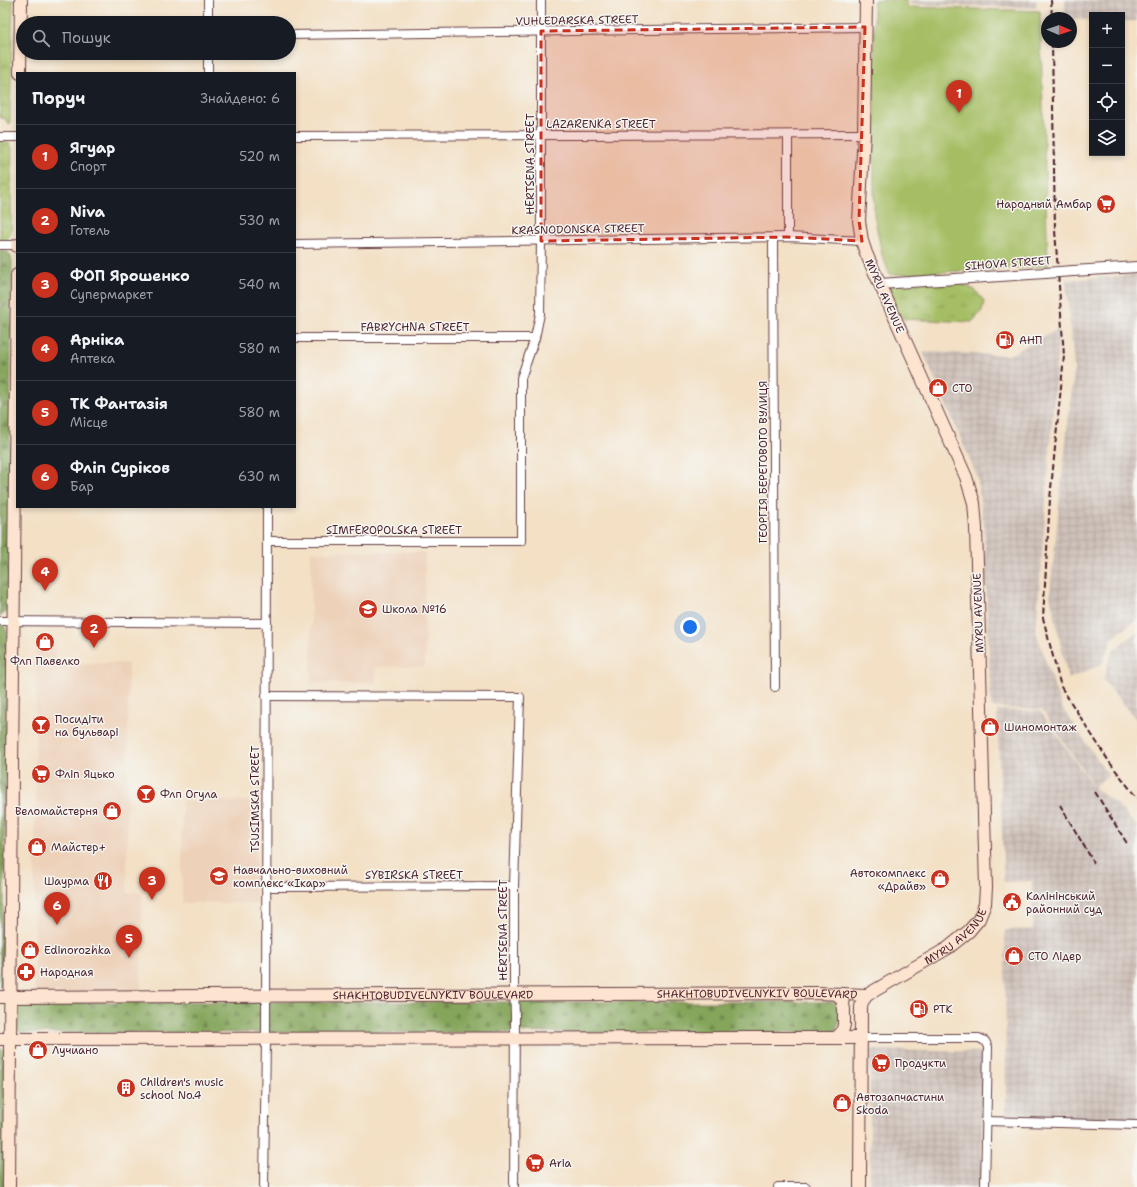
<!DOCTYPE html>
<html lang="uk">
<meta charset="utf-8">
<style>
body{margin:0;font-family:"Shantell Sans",sans-serif;background:#20242c;color:#f1f3f6}
.controls{position:absolute;right:12px;top:12px;display:grid;overflow:hidden;border-radius:0px;box-shadow:0 2px 6px #0003}
.controls button{width:36px;height:36px;display:grid;place-items:center;padding:0;border:0;border-bottom:1px solid #363941;background:#171b24;color:#f1f3f6;font:20px sans-serif}
.compass{position:absolute;left:1041px;top:12px;width:36px;height:36px;border-radius:50%;background:#171b24;box-shadow:0 2px 6px #0003;rotate:92deg}
.you{position:absolute;left:690px;top:627px;width:14px;height:14px;margin:-10px;border:3px solid #fff;border-radius:50%;background:#1a73e8;box-shadow:0 0 0 6px #1a73e833}
.badge{display:grid;place-items:center;width:26px;height:26px;border-radius:50%;background:#c8321e;color:#fff;font-size:13px;font-weight:700}
.pin{position:absolute;translate:-50% -33px;filter:drop-shadow(0 1px 2px #0008)}
.pin::after{content:'';position:absolute;top:21px;width:14px;height:12px;background:inherit;clip-path:polygon(0 0,100% 0,50% 100%)}
.list{margin:0;padding:0;list-style:none}
h2{display:flex;justify-content:space-between;align-items:center;height:52px;margin:0;padding:0 16px;font-size:17px}
h2 small{font-size:13px;font-weight:400;color:#9ea1a6}
.list li{display:grid;grid-template-columns:26px 1fr auto;gap:12px;align-items:center;box-sizing:border-box;height:64px;padding:0 16px;border-top:1px solid #363941}
.list b{display:block;font-size:15px;white-space:nowrap}
.list p{margin:0;font-size:13px;white-space:nowrap;color:#9ea1a6}
.list em{font-size:13px;font-style:normal;color:#9ea1a6}
.icon{flex:none;width:22px;height:22px;fill:none;stroke:currentColor;stroke-width:2;stroke-linecap:round;stroke-linejoin:round}
.map{position:relative;flex:none;width:1137px;height:1187px;overflow:hidden}
.search{position:absolute;background:#171b24;box-shadow:0 2px 6px #0003;left:16px;top:16px;width:280px;height:44px;display:flex;align-items:center;gap:10px;box-sizing:border-box;padding:0 14px;border-radius:22px;color:#9ea1a6;font-size:15px}
.panel{position:absolute;background:#171b24;box-shadow:0 2px 6px #0003;left:16px;top:72px;width:280px;height:436px;border-radius:0px}
.map>svg:first-child{display:block}
.built{fill:#edd1b9}
.industrial{fill:url(#industrial-grid)}
.grass{fill:url(#grass-tufts);stroke:#786e48}
.forest{fill:url(#forest-firs);stroke:#676242}
.pitch{fill:#a5be64;stroke:#786e48}
.lines{fill:none;stroke-linecap:round;stroke-linejoin:round}
.minor-casing{stroke:#633c42;stroke-width:10}
.tertiary-casing{stroke:#633c42;stroke-width:12}
.secondary-casing{stroke:#633c42;stroke-width:14}
.minor{stroke:#fff;stroke-width:8}
.tertiary{stroke:#fff;stroke-width:10}
.secondary{stroke:#fde4d0;stroke-width:12}
.rail{stroke:#4a1f2b;stroke-width:2;stroke-dasharray:6 3;stroke-linecap:butt}
.tertiary-bridge-casing{stroke:#633c42;stroke-width:12;stroke-linecap:butt}
.tertiary-bridge{stroke:#fff;stroke-width:10}
.marked{fill:#c8321e;fill-opacity:0.2;stroke:#c8321e;stroke-width:3;stroke-dasharray:8 5;stroke-linejoin:round}
.labels{text-anchor:middle;stroke-width:3;stroke-linejoin:round;paint-order:stroke}
.street-label{font-size:11px;fill:#4a1f2b;stroke:#f6f6f2}
.poi-label{font-size:11px;fill:#4a1f2b;stroke:#f6f6f2;text-anchor:start}
</style>
<div class="map">
<svg width="1137" height="1187" viewBox="0 0 1137 1187">
<defs>
<pattern id="industrial-grid" width="8" height="8" patternUnits="userSpaceOnUse"><rect width="8" height="8" fill="#cec1b9"/><path d="M0 4h8M4 0v8" fill="none" stroke="#b2a59f"/></pattern>
<pattern id="grass-tufts" width="24" height="20" patternUnits="userSpaceOnUse"><rect width="24" height="20" fill="#a5be64"/><path d="M3 7l-1-3M5 7V3M7 7l1-3M15 17l-1-3M17 17v-4M19 17l1-3" fill="none" stroke="#889a53"/></pattern>
<pattern id="forest-firs" width="22" height="20" patternUnits="userSpaceOnUse"><rect width="22" height="20" fill="#84a55a"/><path d="M5 1l3.5 6h-7zM16 11l3.5 6h-7z" fill="#6e864b"/></pattern>
</defs>
<rect width="100%" height="100%" fill="#f6f6f2"/>
<filter id="ink" filterUnits="userSpaceOnUse"><feTurbulence type="fractalNoise" baseFrequency=".025" numOctaves="2"/><feDisplacementMap in="SourceGraphic" scale="8" xChannelSelector="R" yChannelSelector="G"/><feConvolveMatrix kernelMatrix="1 2 1 2 8 2 1 2 1" color-interpolation-filters="sRGB"/></filter>
<filter id="wash" filterUnits="userSpaceOnUse"><feTurbulence type="fractalNoise" baseFrequency=".012" numOctaves="4" result="noise"/><feDisplacementMap in="SourceGraphic" scale="16" xChannelSelector="R" yChannelSelector="G"/><feGaussianBlur stdDeviation="0.9" result="paint"/><feColorMatrix in="noise" values="0 0 0 0 0 0 0 0 0 0 0 0 0 0 0 0 0 1.4 0 .05"/><feComposite in="paint" operator="in"/></filter>
<g filter="url(#wash)">
<rect width="100%" height="100%" fill="#f3e0c5"/>
<g class="built">
<polygon points="311,552 425,552 425,667 376,667 376,683 311,683"/>
<polygon points="36,643 56,643 56,663 128,663 127,893 142,893 141,993 34,993"/>
<polygon points="256,801 256,903 182,903 182,801"/>
</g>
<g class="industrial">
<polygon points="910,0 1036,0 1036,8 910,4"/>
<polygon points="1065,0 1137,0 1137,21 1122,21 1122,15 1092,15 1092,20 1071,19 1071,18 1064,18"/>
<polygon points="1137,275 1137,619 1113,638 1102,664 1068,679 1050,594 1063,467 1074,369 1066,280"/>
<polygon points="1059,329 1036,632 1061,706 1108,775 1094,787 1045,714 1041,710 991,707 984,527 977,476 923,352 1009,355"/>
<polygon points="1137,632 1137,720 1103,680 1112,651"/>
<polygon points="997,710 1040,711 1094,788 1118,805 1137,827 1137,1121 1006,1118 1005,930 1033,929 1032,881 1004,882"/>
<polygon points="870,1050 984,1052 981,1187 870,1187"/>
</g>
<g class="grass">
<polygon points="0,0 13,0 10,124 8,123 4,118 0,118"/>
<path d="M 0,140 L 9,142 L 12,148 L 11,231 C 10,237 7,241 0,242 Z"/>
<polygon points="953,279 975,290 984,301 982,311 972,322 903,319 895,311 887,291 892,283"/>
</g>
<g class="forest">
<path d="M 0,250 C 8,250 11,254 12,262 L 8,601 L 7,611 L 0,616 Z"/>
<path d="M 0,624 C 7,626 7,632 7,638 L 3,983 L 0,988 Z"/>
<path d="M 18,1002 L 834,1002 C 841,1007 840,1023 836,1030 L 832,1032 L 19,1033 C 15,1022 16,1013 18,1002 Z"/>
<polygon points="0,1047 5,1052 4,1187 0,1187"/>
</g>
<polygon class="pitch" points="874,0 907,0 907,7 1040,11 1048,266 890,275 882,255 874,214"/>
</g>
<g filter="url(#ink)">
<g class="lines">
<g class="minor-casing">
<g id="minor">
<polyline points="208,23 208,0"/>
<polyline points="289,35 865,27"/>
<polyline points="208,73 208,53"/>
<polyline points="788,135 788,237"/>
<polyline points="295,136 864,134"/>
<polyline points="0,137 17,137"/>
<polyline points="773,238 775,687"/>
<polyline points="295,244 788,237 862,241"/>
<polyline points="0,245 17,245"/>
<polyline points="295,338 535,338"/>
<polyline points="267,541 521,541 521,378 535,338 540,314 541,241 541,0"/>
<polyline points="0,621 267,623"/>
<polyline points="266,696 520,697 514,886 514,987 515,1016 514,1187"/>
<polyline points="266,887 514,886"/>
<polyline points="860,1038 979,1038 985,1041 988,1047 985,1187"/>
<polyline points="986,1121 1137,1125"/>
<polyline points="264,1187 266,1039 267,507"/>
<polyline points="778,1187 806,1187"/>
</g>
</g>
<g class="tertiary-casing">
<g id="tertiary">
<polyline points="1073,271 1137,267"/>
<polyline points="880,284 1045,273"/>
</g>
</g>
<g class="secondary-casing">
<g id="secondary">
<polyline points="20,73 21,0"/>
<polyline points="17,245 17,246"/>
<path id="s1" d="M 0,997 L 818,993 L 867,995"/>
<polyline points="836,1038 842,1032 844,1025 844,1009 842,1000 837,994"/>
<polyline points="0,1039 860,1038"/>
<polyline points="9,1187 12,769 17,275"/>
<path id="s2" d="M 860,1187 L 861,1007 L 862,1002 L 867,995 L 948,948 L 969,931 L 979,919 L 985,904 L 986,887 L 976,528 L 974,503 L 966,477 L 866,253 L 862,241 L 859,221 L 864,134 L 866,0"/>
</g>
</g>
<use href="#minor" class="minor"/>
<use href="#tertiary" class="tertiary"/>
<use href="#secondary" class="secondary"/>
<g class="rail">
<polyline points="1051,0 1052,18"/>
<polyline points="1052,42 1055,230 1064,356 1050,499 1043,618 1061,687 1110,763 1137,798"/>
<polyline points="1095,792 1128,845"/>
<polyline points="1060,805 1094,863"/>
</g>
<g class="tertiary-bridge-casing">
<polyline id="tertiary-bridge" points="1045,273 1073,271"/>
</g>
<use href="#tertiary-bridge" class="tertiary-bridge"/>
</g>
</g>
<path class="marked" d="M 865,27 L 859,221 L 862,241 L 788,237 L 541,241 L 541,31 Z"/>
<defs>
<g id="supermarket-disc" transform="scale(1)"><circle r="9.5" fill="#c8321e" stroke="#f6f6f2"/><path d="M-6-5.5h2.5l.6 2H6L4.5 2H-2.5L-4.4-4H-6ZM-1.5 3.2a1.3 1.3 0 1 0 .1 0ZM3 3.2a1.3 1.3 0 1 0 .1 0Z" fill="#fff"/></g>
<g id="fuel-disc" transform="scale(1)"><circle r="9.5" fill="#c8321e" stroke="#f6f6f2"/><path d="M-5.5-6h7V0h2V4h1.3V-2.5L3-4.5l.8-.8L6-3V5H2.5V1h-1V6h-7ZM-4.2-4.7v3.2H.2V-4.7Z" fill="#fff"/></g>
<g id="shop-disc" transform="scale(1)"><circle r="9.5" fill="#c8321e" stroke="#f6f6f2"/><path d="M-5-2.5h2.3a2.7 3.5 0 0 1 5.4 0H5L5.5 6h-11ZM-1.5-2.5h3a1.5 2.3 0 0 0-3 0Z" fill="#fff"/></g>
<g id="school-disc" transform="scale(1)"><circle r="9.5" fill="#c8321e" stroke="#f6f6f2"/><path d="M0-5L7-2L0 1L-7-2ZM-4 1L0 2.5L4 1V4Q0 6-4 4Z" fill="#fff"/></g>
<g id="bar-disc" transform="scale(1)"><circle r="9.5" fill="#c8321e" stroke="#f6f6f2"/><path d="M-6-5H6L.8 .8V4.5H3.5V6h-7V4.5H-.8V.8Z" fill="#fff"/></g>
<g id="restaurant-disc" transform="scale(1)"><circle r="9.5" fill="#c8321e" stroke="#f6f6f2"/><path d="M-5-6h1v4h1v-4h1v4h1v-4h1v5L-1.5 .5V6h-2V.5L-5-1ZM5-6V6H3V1.5H1.5Q1.5-4 5-6Z" fill="#fff"/></g>
<g id="civic-disc" transform="scale(1)"><circle r="9.5" fill="#c8321e" stroke="#f6f6f2"/><path d="M-.6-6.5H3V-4.5H.6V-3L4-1V1h2V6H-6V1h2V-1L-.6-3ZM-1.2 2.5V6h2.4V2.5Z" fill="#fff"/></g>
<g id="pharmacy-disc" transform="scale(1)"><circle r="9.5" fill="#c8321e" stroke="#f6f6f2"/><path d="M-2-6h4v4h4v4h-4v4h-4v-4h-4v-4h4Z" fill="#fff"/></g>
<g id="building-disc" transform="scale(1)"><circle r="9.5" fill="#c8321e" stroke="#f6f6f2"/><path d="M-4-6H4V6H1V3H-1V6H-4ZM-2.5-4.3h1.7v1.8h-1.7ZM.8-4.3h1.7v1.8H.8ZM-2.5-1h1.7V.8h-1.7ZM.8-1h1.7V.8H.8Z" fill="#fff"/></g>
</defs>
<g fill-rule="evenodd">
<use href="#supermarket-disc" x="1106" y="204"/>
<use href="#fuel-disc" x="1005" y="340"/>
<use href="#shop-disc" x="938" y="388"/>
<use href="#school-disc" x="368" y="609"/>
<use href="#shop-disc" x="45" y="642"/>
<use href="#bar-disc" x="41" y="725"/>
<use href="#shop-disc" x="990" y="727"/>
<use href="#supermarket-disc" x="41" y="774"/>
<use href="#bar-disc" x="146" y="794"/>
<use href="#shop-disc" x="112" y="811"/>
<use href="#shop-disc" x="37" y="847"/>
<use href="#school-disc" x="219" y="876"/>
<use href="#shop-disc" x="940" y="879"/>
<use href="#restaurant-disc" x="103" y="881"/>
<use href="#civic-disc" x="1012" y="902"/>
<use href="#shop-disc" x="30" y="950"/>
<use href="#shop-disc" x="1014" y="956"/>
<use href="#pharmacy-disc" x="26" y="972"/>
<use href="#fuel-disc" x="919" y="1009"/>
<use href="#shop-disc" x="38" y="1050"/>
<use href="#supermarket-disc" x="881" y="1063"/>
<use href="#building-disc" x="126" y="1088"/>
<use href="#shop-disc" x="842" y="1103"/>
<use href="#supermarket-disc" x="535" y="1163"/>
</g>
<g class="labels">
<g class="street-label">
<text transform="translate(577 20) rotate(-1)" y="4">VUHLEDARSKA STREET</text>
<text x="601" y="128">LAZARENKA STREET</text>
<text transform="translate(530 164) rotate(-90)" y="4">HERTSENA STREET</text>
<text transform="translate(578 229) rotate(-1)" y="4">KRASNODONSKA STREET</text>
<text transform="translate(1008 263) rotate(-4)" y="4">SIHOVA STREET</text>
<text transform="translate(885 296) rotate(66)" y="4">MYRU AVENUE</text>
<text x="415" y="331">FABRYCHNA STREET</text>
<text transform="translate(763 462) rotate(-90)" y="4">ГЕОРГІЯ БЕРЕГОВОГО ВУЛИЦЯ</text>
<text x="394" y="534">SIMFEROPOLSKA STREET</text>
<text transform="translate(978 613) rotate(-92)" y="4">MYRU AVENUE</text>
<text transform="translate(255 799) rotate(-90)" y="4">TSUSIMSKA STREET</text>
<text x="414" y="879">SYBIRSKA STREET</text>
<text transform="translate(503 930) rotate(-90)" y="4">HERTSENA STREET</text>
<text dy="4" stroke="none"><textPath href="#s2" startOffset="301">MYRU AVENUE</textPath></text>
<text dy="4" stroke="none"><textPath href="#s1" startOffset="433">SHAKHTOBUDIVELNYKIV BOULEVARD</textPath></text>
<text dy="4" stroke="none"><textPath href="#s1" startOffset="757">SHAKHTOBUDIVELNYKIV BOULEVARD</textPath></text>
</g>
<g class="poi-label">
<text x="1092" y="208" text-anchor="end">Народный Амбар</text>
<text x="1019" y="344">АНП</text>
<text x="952" y="392">СТО</text>
<text x="382" y="613">Школа №16</text>
<text x="45" y="665" text-anchor="middle">Флп Павелко</text>
<text x="55" y="723">Посидіти<tspan x="55" dy="13">на бульварі</tspan></text>
<text x="1004" y="731">Шиномонтаж</text>
<text x="55" y="778">Фліп Яцько</text>
<text x="160" y="798">Флп Огула</text>
<text x="98" y="815" text-anchor="end">Веломайстерня</text>
<text x="51" y="851">Майстер+</text>
<text x="233" y="874">Навчально-виховний<tspan x="233" dy="13">комплекс «Ікар»</tspan></text>
<text x="926" y="877" text-anchor="end">Автокомплекс<tspan x="926" dy="13">«Драйв»</tspan></text>
<text x="89" y="885" text-anchor="end">Шаурма</text>
<text x="1026" y="900">Калінінський<tspan x="1026" dy="13">районний суд</tspan></text>
<text x="44" y="954">Edinorozhka</text>
<text x="1028" y="960">СТО Лідер</text>
<text x="40" y="976">Народная</text>
<text x="933" y="1013">РТК</text>
<text x="52" y="1054">Лучиано</text>
<text x="895" y="1067">Продукти</text>
<text x="140" y="1086">Children's music<tspan x="140" dy="13">school No.4</tspan></text>
<text x="856" y="1101">Автозапчастини<tspan x="856" dy="13">Skoda</tspan></text>
<text x="549" y="1167">Aria</text>
</g>
</g>
</svg>
<div class="controls">
<button>+</button>
<button>−</button>
<button><svg class="icon" aria-label="locate" viewBox="0 0 24 24"><circle cx="12" cy="12" r="6"/><path d="M12 2v4M12 18v4M2 12h4M18 12h4"/></svg></button>
<button><svg class="icon" aria-label="layers" viewBox="0 0 24 24"><path d="M12 4l9 5-9 5-9-5zM3 14l9 5 9-5"/></svg></button>
</div>
<svg class="compass" viewBox="-18 -18 36 36"><path d="M0-13l5 13h-10z" fill="#e53935"/><path d="M0 13l5-13h-10z" fill="#9ea1a6"/></svg>
<div class="you"></div>
<div class="pin badge" style="left:959px;top:113px">1</div>
<div class="pin badge" style="left:94px;top:648px">2</div>
<div class="pin badge" style="left:152px;top:900px">3</div>
<div class="pin badge" style="left:45px;top:591px">4</div>
<div class="pin badge" style="left:129px;top:958px">5</div>
<div class="pin badge" style="left:57px;top:925px">6</div>
<div class="search"><svg class="icon" aria-label="search" viewBox="0 0 24 24"><circle cx="10" cy="10" r="6"/><path d="M15 15l6 6"/></svg>Пошук</div>
<section class="panel">
<h2>Поруч<small>Знайдено: 6</small></h2>
<ul class="list">
<li><span class="badge">1</span><div><b>Ягуар</b><p>Спорт</p></div><em>520 m</em></li>
<li><span class="badge">2</span><div><b>Niva</b><p>Готель</p></div><em>530 m</em></li>
<li><span class="badge">3</span><div><b>ФОП Ярошенко</b><p>Супермаркет</p></div><em>540 m</em></li>
<li><span class="badge">4</span><div><b>Арніка</b><p>Аптека</p></div><em>580 m</em></li>
<li><span class="badge">5</span><div><b>ТК Фантазія</b><p>Місце</p></div><em>580 m</em></li>
<li><span class="badge">6</span><div><b>Фліп Суріков</b><p>Бар</p></div><em>630 m</em></li>
</ul>
</section>
</div>
